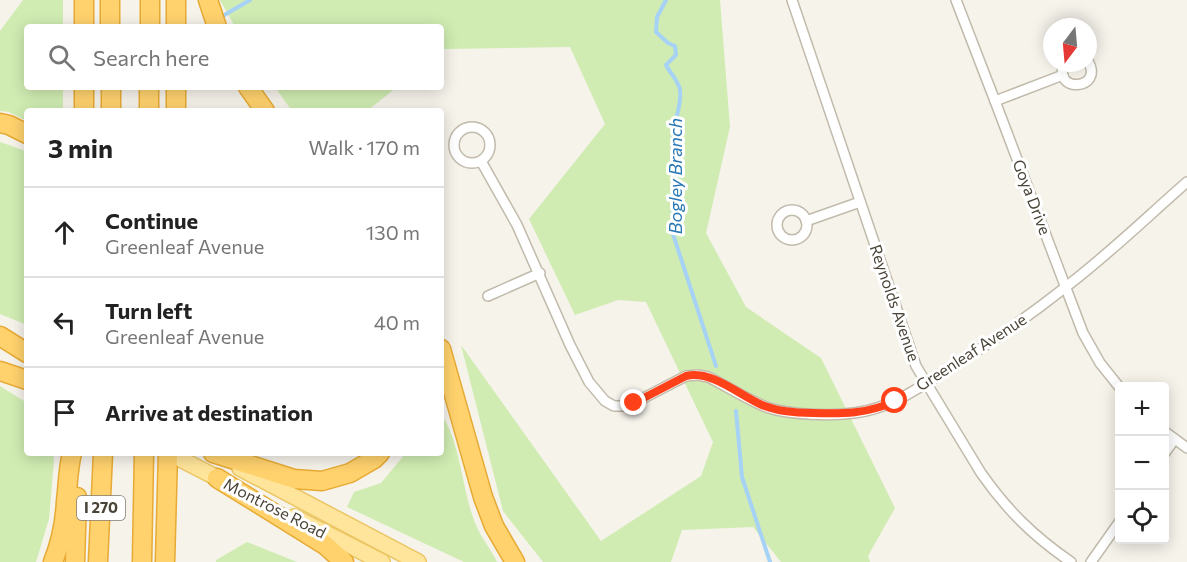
<!DOCTYPE html>
<meta charset="utf-8">
<style>
body{margin:0;font-family:Commissioner,sans-serif;background:#f6f6f6;color:#222}
.controls{position:absolute;right:18px;bottom:18px;display:grid;overflow:hidden;border-radius:6px;box-shadow:0 3px 15px #0003}
.controls button{width:54px;height:54px;display:grid;place-items:center;padding:0;border:0;border-bottom:2px solid #e0e0e0;background:#fff;color:#222;font:30px sans-serif}
.compass{position:absolute;left:1043px;top:18px;width:54px;height:54px;border-radius:50%;background:#fff;box-shadow:0 3px 15px #0003;rotate:196deg}
.stop{position:absolute;width:18px;height:18px;margin:-14px;border:4px solid #ff4119;border-radius:50%;background:#fff}
.stop.end{background:#ff4119;border-color:#fff;box-shadow:0 2px 6px #0008}
.list{margin:0;padding:0;list-style:none}
h2{display:flex;justify-content:space-between;align-items:center;height:78px;margin:0;padding:0 24px;font-size:26px}
h2 small{font-size:20px;font-weight:400;color:#767676}
.list li{display:grid;grid-template-columns:39px 1fr auto;gap:18px;align-items:center;box-sizing:border-box;height:90px;padding:0 24px;border-top:2px solid #e0e0e0}
.list b{display:block;font-size:22px;white-space:nowrap}
.list p{margin:0;font-size:20px;white-space:nowrap;color:#767676}
.list em{font-size:20px;font-style:normal;color:#767676}
.icon{flex:none;width:33px;height:33px;fill:none;stroke:currentColor;stroke-width:2;stroke-linecap:round;stroke-linejoin:round}
.map{position:relative;flex:none;width:1187px;height:562px;overflow:hidden}
.search{position:absolute;background:#fff;box-shadow:0 3px 15px #0003;left:24px;top:24px;width:420px;height:66px;display:flex;align-items:center;gap:15px;box-sizing:border-box;padding:0 21px;border-radius:6px;color:#767676;font-size:22px}
.panel{position:absolute;background:#fff;box-shadow:0 3px 15px #0003;left:24px;top:108px;width:420px;height:348px;border-radius:6px}
.map>svg:first-child{display:block}
.green{fill:#d0ecb2}
.lines{fill:none;stroke-linecap:round;stroke-linejoin:round}
.stream{stroke:#a5d2f5;stroke-width:4}
.minor-casing{stroke:#c2bbac;stroke-width:12}
.primary-casing{stroke:#ebc663;stroke-width:18}
.motorway-casing{stroke:#e7aa34;stroke-width:21}
.minor{stroke:#fff;stroke-width:9}
.primary{stroke:#ffe59b;stroke-width:15}
.motorway{stroke:#ffd26d;stroke-width:18}
.route{stroke:#ff4119;stroke-width:8}
.labels{text-anchor:middle;stroke-width:6;stroke-linejoin:round;paint-order:stroke}
.shield{fill:#fff;stroke:#817c74;stroke-width:1.5}
.shield-label{font-size:15px;font-weight:bold;fill:#4b4438}
.street-label{font-size:16px;fill:#4b4438;stroke:#fff}
.water-label{font-size:18px;font-style:italic;fill:#2877b6;stroke:#fff}
</style>
<div class="map">
<svg width="1187" height="562" viewBox="0 0 1187 562">
<rect width="100%" height="100%" fill="#f6f3eb"/>
<g class="green">
<polygon points="23,0 63,0 63,27 27,27 27,87 63,87 63,111 27,111 27,121 9,112 0,111 0,31"/>
<polygon points="220,0 720,0 730,127 706,233 746,307 821,358 895,508 868,556 870,562 781,562 753,527 682,530 671,562 543,562 503,511 461,345 601,541 701,476 713,442 646,302 618,300 575,315 529,219 605,124 570,47 445,49 441,51 441,27 235,27"/>
<polygon points="275,87 397,87 367,111 292,111"/>
<polygon points="0,142 23,150 27,155 27,325 0,314"/>
<polygon points="0,386 27,403 27,453 53,453 54,461 49,519 36,562 0,562"/>
<path d="M 441,414 C 461,442 462,493 476,525 C 481,538 491,549 497,562 L 464,562 L 347,507 L 354,492 L 381,483 L 406,453 L 441,453 Z"/>
<polygon points="247,542 297,562 216,562 216,560"/>
</g>
<g class="lines">
<g class="stream">
<path d="M 666,0 L 657,17 L 656,32 L 668,43 L 675,46 L 676,55 L 666,65 C 670,73 679,82 680,90 C 682,106 674,120 673,136 C 671,168 675,199 672,231 L 716,366"/>
<polyline points="221,17 250,0"/>
<polyline points="736,411 742,477 770,562"/>
</g>
<g class="minor-casing">
<g id="minor">
<path d="M 792,0 L 916,366 L 981,473 C 1007,510 1033,536 1071,562"/>
<polyline points="956,0 995,101 1083,333 1100,363 1120,388"/>
<path d="M 1064,63 C 1052,94 1105,90 1088,61"/>
<polyline points="995,101 1063,75"/>
<circle cx="472" cy="145" r="18"/>
<path d="M 481,161 L 517,225 L 570,345 L 589,382 L 605,401 L 614,406 L 625,406 L 634,403 L 686,376 L 698,375 L 708,377 C 727,386 749,401 769,408 C 791,415 831,416 854,413 C 890,409 919,388 948,369 C 989,344 1029,316 1067,286 C 1109,254 1147,217 1187,182"/>
<circle cx="792" cy="225" r="15"/>
<polyline points="806,221 860,202"/>
<polyline points="488,296 540,273"/>
<polyline points="1164,431 1187,448"/>
<polyline points="1164,454 1174,440"/>
<polyline points="1091,562 1120,521"/>
</g>
</g>
<g class="primary-casing">
<g id="primary">
<polyline points="169,453 227,483"/>
<polyline points="240,468 418,562"/>
<polyline points="294,517 382,562"/>
</g>
</g>
<g class="motorway-casing">
<g id="motorway">
<polyline points="110,0 110,27"/>
<polyline points="176,0 176,27"/>
<polyline points="208,0 217,27"/>
<polyline points="84,27 84,0"/>
<polyline points="150,27 150,0"/>
<polyline points="111,87 111,111"/>
<polyline points="176,87 176,111"/>
<polyline points="248,87 265,111"/>
<polyline points="84,111 84,87"/>
<polyline points="149,111 149,87"/>
<polyline points="0,123 9,125 27,134"/>
<polyline points="0,336 27,353"/>
<polyline points="441,349 483,497 494,526 515,562"/>
<polyline points="0,371 27,380"/>
<polyline points="213,453 294,479 322,481 350,473 374,459 380,453"/>
<polyline points="217,478 325,545 344,562"/>
<path d="M 53,562 C 61,542 65,522 66,501 C 68,485 68,469 72,453"/>
<polyline points="75,562 77,497"/>
<polyline points="98,562 103,453"/>
<polyline points="142,562 144,453"/>
<polyline points="165,562 168,453"/>
</g>
</g>
<use href="#minor" class="minor"/>
<use href="#primary" class="primary"/>
<use href="#motorway" class="motorway"/>
</g>
<g class="lines">
<path class="route" d="M 634,403 L 686,376 C 712,370 739,395 762,405 C 778,412 796,413 813,413 C 842,414 868,414 895,401"/>
</g>
<g class="labels">
<rect class="shield" x="77" y="496" width="48" height="24" rx="4.5"/>
<g class="shield-label">
<text x="101" y="513">I 270</text>
</g>
<g class="street-label">
<text transform="translate(1032 197) rotate(69)" y="6">Goya Drive</text>
<text transform="translate(895 303) rotate(71)" y="6">Reynolds Avenue</text>
<text transform="translate(971 352) rotate(-33)" y="6">Greenleaf Avenue</text>
<text transform="translate(275 508) rotate(27)" y="6">Montrose Road</text>
</g>
<g class="water-label">
<text transform="translate(676 176) rotate(-90)" y="6">Bogley Branch</text>
</g>
</g>
</svg>
<div class="controls">
<button>+</button>
<button>−</button>
<button><svg class="icon" aria-label="locate" viewBox="0 0 24 24"><circle cx="12" cy="12" r="6"/><path d="M12 2v4M12 18v4M2 12h4M18 12h4"/></svg></button>
</div>
<svg class="compass" viewBox="-18 -18 36 36"><path d="M0-13l5 13h-10z" fill="#e53935"/><path d="M0 13l5-13h-10z" fill="#767676"/></svg>
<div class="stop" style="left:895px;top:401px"></div>
<div class="stop end" style="left:634px;top:403px"></div>
<div class="search"><svg class="icon" aria-label="search" viewBox="0 0 24 24"><circle cx="10" cy="10" r="6"/><path d="M15 15l6 6"/></svg>Search here</div>
<section class="panel">
<h2>3 min<small>Walk · 170 m</small></h2>
<ul class="list">
<li><svg class="icon" aria-label="ahead" viewBox="0 0 24 24"><path d="M12 20V5M6 11l6-6 6 6"/></svg><div><b>Continue</b><p>Greenleaf Avenue</p></div><em>130 m</em></li>
<li><svg class="icon" aria-label="left" viewBox="0 0 24 24"><path d="M17 20v-9H6M10 6l-5 5 5 5"/></svg><div><b>Turn left</b><p>Greenleaf Avenue</p></div><em>40 m</em></li>
<li><svg class="icon" aria-label="arrive" viewBox="0 0 24 24"><path d="M6 21V4h12l-3 4 3 4H6"/></svg><div><b>Arrive at destination</b></div></li>
</ul>
</section>
</div>
